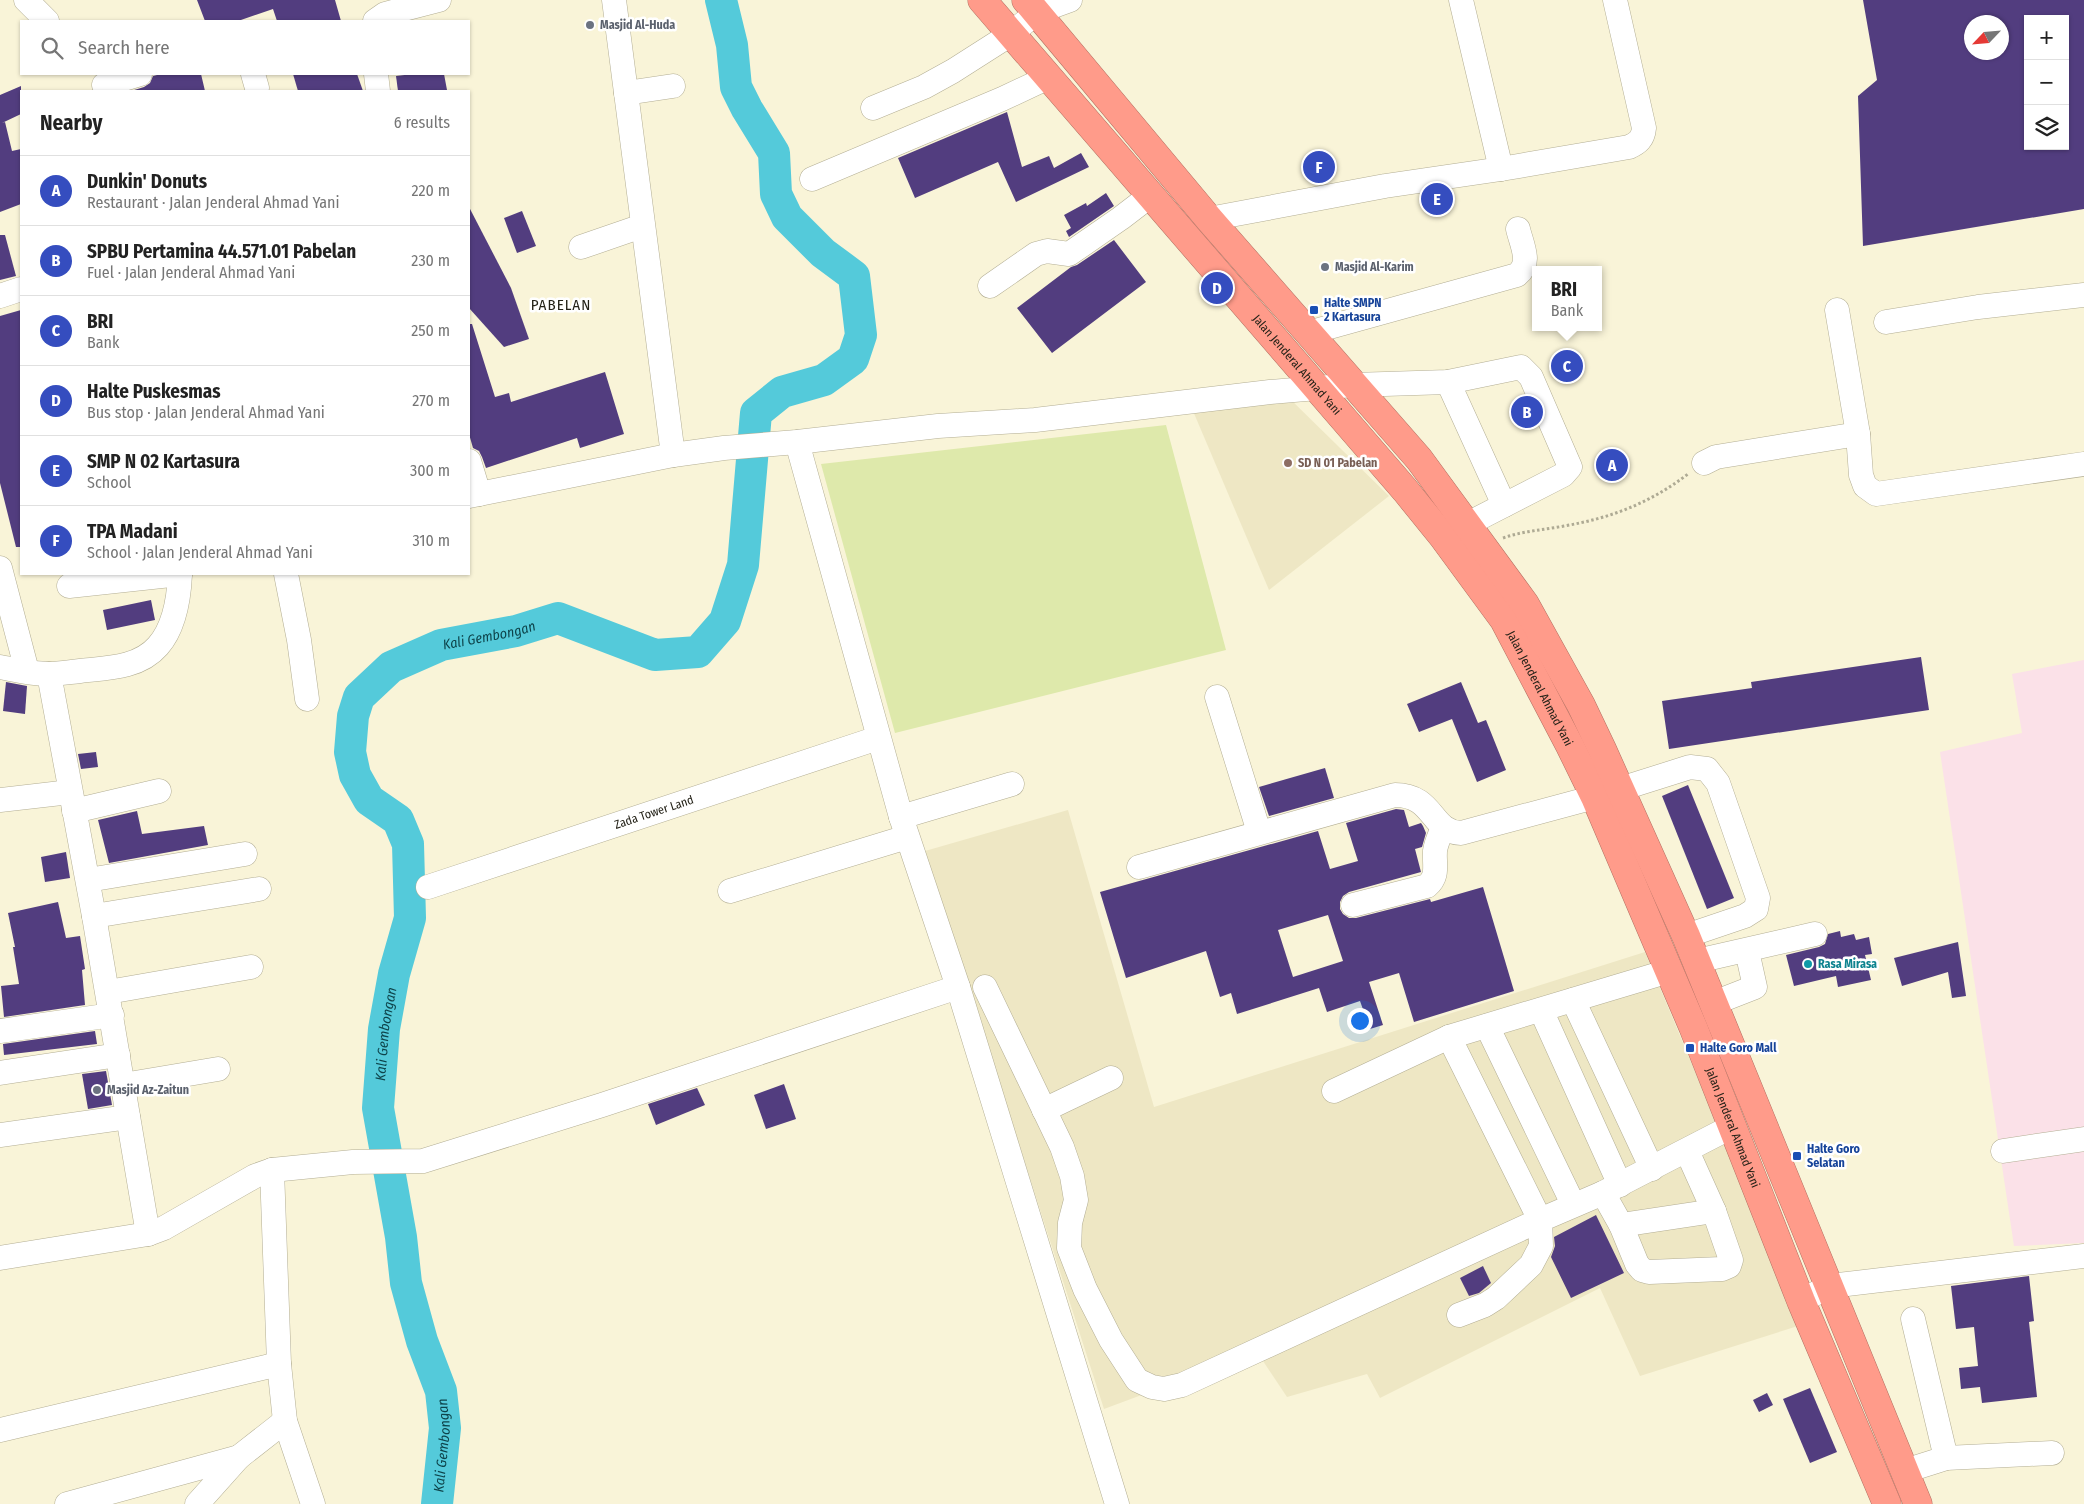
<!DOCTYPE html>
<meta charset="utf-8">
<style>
body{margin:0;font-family:"Fira Sans Condensed",sans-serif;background:#f2f2f2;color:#222}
.controls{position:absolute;right:15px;top:15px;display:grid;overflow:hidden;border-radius:0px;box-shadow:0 1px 4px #0004}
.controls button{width:45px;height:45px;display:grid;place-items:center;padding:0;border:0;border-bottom:1px solid #e0e0e0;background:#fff;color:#222;font:25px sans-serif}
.compass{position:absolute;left:1964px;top:15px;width:45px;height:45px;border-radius:50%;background:#fff;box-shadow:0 1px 4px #0004;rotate:244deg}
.you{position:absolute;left:1359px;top:1020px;width:18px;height:18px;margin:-12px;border:4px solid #fff;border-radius:50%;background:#1a73e8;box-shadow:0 0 0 8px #1a73e833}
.badge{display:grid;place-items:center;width:32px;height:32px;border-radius:50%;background:#354dbf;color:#fff;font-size:16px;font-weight:700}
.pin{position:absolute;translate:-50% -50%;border:2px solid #fff;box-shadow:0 1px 5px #0006}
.popup{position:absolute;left:1532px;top:266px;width:70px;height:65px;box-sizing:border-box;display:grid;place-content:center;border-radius:0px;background:#fff;filter:drop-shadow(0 1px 4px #0005);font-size:16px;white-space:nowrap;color:#767676}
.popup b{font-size:19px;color:#222}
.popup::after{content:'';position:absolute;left:50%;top:100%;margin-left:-10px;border:10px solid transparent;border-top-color:#fff}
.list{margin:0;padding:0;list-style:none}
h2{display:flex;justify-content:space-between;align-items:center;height:65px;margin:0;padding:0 20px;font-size:21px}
h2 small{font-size:16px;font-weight:400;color:#767676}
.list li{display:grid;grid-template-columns:32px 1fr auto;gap:15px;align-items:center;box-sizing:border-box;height:70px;padding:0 20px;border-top:1px solid #e0e0e0}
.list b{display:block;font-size:19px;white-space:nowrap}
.list p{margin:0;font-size:16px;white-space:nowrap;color:#767676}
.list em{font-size:16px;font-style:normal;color:#767676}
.icon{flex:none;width:28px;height:28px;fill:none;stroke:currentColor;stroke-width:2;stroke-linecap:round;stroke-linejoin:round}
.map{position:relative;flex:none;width:2084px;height:1504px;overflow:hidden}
.search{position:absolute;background:#fff;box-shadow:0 1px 4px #0004;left:20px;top:20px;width:450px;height:55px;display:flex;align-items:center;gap:12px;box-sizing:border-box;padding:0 18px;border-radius:0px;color:#767676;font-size:19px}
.panel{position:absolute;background:#fff;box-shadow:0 1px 4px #0004;left:20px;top:90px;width:450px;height:485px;border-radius:0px}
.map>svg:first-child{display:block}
.built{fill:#eee7c4}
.industrial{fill:#fbe1e8}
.green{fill:#dee9ab}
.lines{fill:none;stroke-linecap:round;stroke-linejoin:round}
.river{stroke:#54cada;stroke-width:32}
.building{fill:#523d7f;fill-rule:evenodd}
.minor-casing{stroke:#b3ae94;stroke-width:25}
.highway-casing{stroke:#b27062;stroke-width:29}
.path{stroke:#aeaa94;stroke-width:3;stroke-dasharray:2.5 2.5;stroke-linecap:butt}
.minor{stroke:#fff;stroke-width:24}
.highway{stroke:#ff9b8a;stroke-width:28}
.worship-dot{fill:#6b7280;stroke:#fff;stroke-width:2}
.transit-dot{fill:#1a4fb4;stroke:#fff;stroke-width:2}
.education-dot{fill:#8d6e63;stroke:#fff;stroke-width:2}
.culture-dot{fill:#0f9aa8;stroke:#fff;stroke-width:2}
.labels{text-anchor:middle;stroke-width:5;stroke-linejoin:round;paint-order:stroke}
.worship-label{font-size:12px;font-weight:bold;fill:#5b616d;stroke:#fff;text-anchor:start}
.transit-label{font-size:12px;font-weight:bold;fill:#164399;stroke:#fff;text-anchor:start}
.street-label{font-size:12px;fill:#232117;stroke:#fff}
.education-label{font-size:12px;font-weight:bold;fill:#785e54;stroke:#fff;text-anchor:start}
.culture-label{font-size:12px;font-weight:bold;fill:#0d838f;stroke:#fff;text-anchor:start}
.water-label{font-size:14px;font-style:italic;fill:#0e444b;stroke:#fff}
.quarter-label{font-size:15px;letter-spacing:1px;fill:#232117;stroke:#fff}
</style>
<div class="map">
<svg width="2084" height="1504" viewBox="0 0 2084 1504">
<rect width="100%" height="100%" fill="#f9f4d8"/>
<g class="built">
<polygon points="1286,395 1389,496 1269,590 1193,411"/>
<polygon points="1068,810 1154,1107 1645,952 1801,1325 1640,1376 1600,1288 1380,1398 1367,1374 1287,1397 1257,1352 1104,1409 925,851"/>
</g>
<polygon class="industrial" points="2084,660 2084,1243 2014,1246 1940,752 2022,733 2012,674"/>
<polygon class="green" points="1166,425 1226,650 895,733 821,464"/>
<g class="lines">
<path class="river" id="s1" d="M 437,1504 L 445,1428 L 441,1391 L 422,1341 L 406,1283 L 401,1237 L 378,1108 L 384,1029 L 394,974 L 410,918 L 408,844 L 398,820 L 369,800 L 355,775 L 350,752 L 353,716 L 359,697 L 391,667 L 441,645 L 516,631 L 558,618 L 655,655 L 698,652 L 725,621 L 743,565 L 756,413 L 782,392 L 824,380 L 853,359 L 861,335 L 854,276 L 823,253 L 787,217 L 776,194 L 774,153 L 747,109 L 736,87 L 732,45 L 721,0"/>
</g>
<g class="building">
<polygon points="197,0 335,0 341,21 277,21 273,9 238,21 205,21"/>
<path d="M 1863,0 L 2084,0 L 2084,209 L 1863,246 L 1858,96 L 1877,80 ZM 2028,19 L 2065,19 L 2065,146 L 2028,146 ZM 1972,22 L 2002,22 L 2002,52 L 1972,52 Z"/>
<polygon points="161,74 201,74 205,91 131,91 144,87 150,83 153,76"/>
<polygon points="293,74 357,74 363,91 298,91"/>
<polygon points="413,74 444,74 447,90 398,91 396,76"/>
<polygon points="21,86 21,114 2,123 5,122 12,151 21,149 21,204 0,212 0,95"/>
<polygon points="1007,112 1022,167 1049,156 1054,168 1081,153 1089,167 1016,202 998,162 915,198 898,158"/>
<polygon points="1106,193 1114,206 1069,237 1066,231 1071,228 1064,215 1086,203 1087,206"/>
<polygon points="469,207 511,288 529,339 504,347 469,308"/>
<polygon points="522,211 536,246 517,253 504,218"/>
<polygon points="0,235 5,235 16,276 0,280"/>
<polygon points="1114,240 1146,282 1052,353 1017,308 1071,267 1077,265"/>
<polygon points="21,310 21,547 16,547 0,483 0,316"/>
<polygon points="469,324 472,324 495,397 509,393 511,402 605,372 624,434 580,448 577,438 486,468 482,457 479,451 473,448 469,434"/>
<polygon points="151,600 155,620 107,630 103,610"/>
<polygon points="1921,657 1929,710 1669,749 1662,701 1752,688 1751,682"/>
<polygon points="6,682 27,686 25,714 3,711"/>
<polygon points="1461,682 1478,723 1486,720 1506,770 1477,782 1452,719 1419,732 1407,704"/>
<polygon points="96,752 98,767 81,769 78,754"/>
<polygon points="1325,768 1334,798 1269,816 1259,787"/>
<polygon points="1688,785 1734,898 1707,909 1662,796"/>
<path d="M 1396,809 L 1404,810 L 1409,827 L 1421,823 L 1423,826 L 1426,833 L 1422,847 L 1415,849 L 1421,872 L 1349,892 L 1343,896 L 1340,902 L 1340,909 L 1343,914 L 1349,918 L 1356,918 L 1430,899 L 1431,902 L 1483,887 L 1514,991 L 1414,1022 L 1399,973 L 1369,982 L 1383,1025 L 1370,1029 L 1360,1001 L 1327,1012 L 1319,988 L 1237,1014 L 1231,993 L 1220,997 L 1206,951 L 1126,978 L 1100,892 L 1318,831 L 1330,869 L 1358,861 L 1346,823 ZM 1328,915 L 1343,961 L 1293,977 L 1278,930 Z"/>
<polygon points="137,811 142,834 204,826 208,845 109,863 98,820"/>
<polygon points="66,852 70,878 45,882 41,857"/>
<polygon points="58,902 66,938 80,936 85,969 82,970 85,1005 4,1017 1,986 19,984 13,947 15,947 8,913"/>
<polygon points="1840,931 1841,937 1854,934 1856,940 1869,937 1872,954 1865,955 1871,980 1838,987 1836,976 1794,986 1786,955 1819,947 1825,944 1828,934"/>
<polygon points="1958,942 1966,996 1952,998 1948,972 1902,986 1894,958"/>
<polygon points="95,1031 97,1044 4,1055 3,1044"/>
<polygon points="106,1071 112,1105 88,1109 82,1074"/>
<polygon points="784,1084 796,1119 766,1129 754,1095"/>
<polygon points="697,1088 705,1105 656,1125 648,1104"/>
<polygon points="1596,1215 1624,1273 1571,1298 1551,1257 1555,1246 1554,1237"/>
<polygon points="1483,1266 1491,1283 1479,1293 1469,1296 1460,1278"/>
<polygon points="2029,1276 2034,1321 2029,1322 2037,1397 1982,1403 1980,1387 1961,1389 1959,1368 1978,1366 1974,1327 1956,1329 1951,1286"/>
<polygon points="1810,1388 1837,1452 1810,1463 1783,1399"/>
<polygon points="1767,1393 1773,1405 1759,1412 1753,1400"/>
</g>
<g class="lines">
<g class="minor-casing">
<g id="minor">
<polyline points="26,0 47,21"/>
<polyline points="614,0 673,455"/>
<polyline points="1461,0 1501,169"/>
<polyline points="375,21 385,14 439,0"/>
<polyline points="253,74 257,88"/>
<polyline points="376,74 378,91"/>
<polyline points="104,85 140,74"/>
<polyline points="626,93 673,86"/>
<polyline points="873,108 924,87 953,71 1011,34 1037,12 1070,0"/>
<polyline points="812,179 1002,99 1049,77"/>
<path d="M 1209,219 L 1385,186 L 1501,169 L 1629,147 C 1638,143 1643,139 1644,128 L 1615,0"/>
<polyline points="581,247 642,226"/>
<polyline points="990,286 1036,254 1047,251 1069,254 1121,218 1151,195"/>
<polyline points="0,296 21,289"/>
<polyline points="1837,310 1858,434 1861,475 1865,486 1876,494 2084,464"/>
<polyline points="1886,322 1978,307 2084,295"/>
<path d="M 1308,333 L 1517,275 C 1532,263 1522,246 1518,229"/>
<polyline points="1448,382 1504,505"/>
<polyline points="797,442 901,817 958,987 1117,1504"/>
<polyline points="469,461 479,494"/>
<polyline points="1704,463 1716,457 1858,434"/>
<polyline points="469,496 673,455 724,448 797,442 938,426 1035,420 1270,392 1353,385 1448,382 1521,367 1531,377 1570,467 1563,475 1452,532"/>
<polyline points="0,568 27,671"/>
<polyline points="286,574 299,640 307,699"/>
<polyline points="69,586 180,574"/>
<path d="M 0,667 C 16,670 33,674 49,674 C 59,674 70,672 80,671 C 107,668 139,668 158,646 C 174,628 179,597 180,574"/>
<polyline points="49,674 94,916 148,1234"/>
<polyline points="1217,697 1259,832"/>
<polyline points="0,800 70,792"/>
<polyline points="74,811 159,791"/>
<polyline points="901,817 1012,784"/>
<path d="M 1139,867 L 1395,795 C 1435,795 1430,832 1461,833 L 1595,797 L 1690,767 L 1707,769 L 1718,783 L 1758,898 L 1756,909 L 1745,916 L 1686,936"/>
<polyline points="88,880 245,854"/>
<path id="s2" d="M 428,887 L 878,738"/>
<polyline points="730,891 907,837"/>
<path d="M 1353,905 L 1427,886 C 1439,876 1434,865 1435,851 C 1436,843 1440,835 1443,827"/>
<polyline points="94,916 259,889"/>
<polyline points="1697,961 1815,934"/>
<polyline points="985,987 1062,1147 1072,1176 1076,1200 1070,1223 1069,1248 1085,1289 1111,1340 1137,1380 1152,1387 1164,1389 1182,1385 1540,1220 1449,1037"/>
<polyline points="108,992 251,967"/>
<polyline points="1573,1000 1652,1169"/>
<polyline points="1714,1003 1755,987 1747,951"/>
<polyline points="1541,1010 1620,1185"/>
<polyline points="1487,1026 1573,1204"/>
<polyline points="0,1031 112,1015"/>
<polyline points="0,1073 118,1055"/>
<polyline points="123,1085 218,1069"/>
<polyline points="1334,1091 1449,1037 1669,971"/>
<polyline points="1044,1110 1111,1078"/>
<polyline points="0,1135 128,1117"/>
<polyline points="2003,1151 2084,1139"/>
<polyline points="272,1170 279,1364 285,1421 313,1504"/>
<polyline points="1603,1193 1621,1225 1637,1264 1642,1270 1649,1272 1722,1269 1729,1266 1731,1260 1714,1211"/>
<polyline points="1621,1225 1714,1211 1687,1151"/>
<polyline points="0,1258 148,1234 164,1228 255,1176 272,1170 353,1162 423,1161 602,1105 958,987"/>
<polyline points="1801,1301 1830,1286 2084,1256"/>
<polyline points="1459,1315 1485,1305 1496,1298 1531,1265 1541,1246 1540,1220 1603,1193 1731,1127"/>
<polyline points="1913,1319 1946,1458"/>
<polyline points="0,1430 279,1364"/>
<polyline points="1905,1471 1946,1458 2052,1453"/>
<polyline points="67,1504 239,1457"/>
<polyline points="197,1504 239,1457 285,1421"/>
</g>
</g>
<g class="highway-casing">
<g id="highway">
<path id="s3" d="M 982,0 L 1405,490 L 1443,537 L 1504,620 L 1570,746 L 1595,797 L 1693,1027 L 1801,1301 L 1887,1504"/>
<polyline points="1026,0 1209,219 1419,459 1525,604 1581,705 1602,749 1686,936 1918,1504"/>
</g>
</g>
<path class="path" d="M 1503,538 C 1523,531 1543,530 1564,526 C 1611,518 1650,503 1688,474"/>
<use href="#minor" class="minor"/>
<use href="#highway" class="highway"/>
</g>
<g class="worship-dot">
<circle cx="590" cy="25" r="5"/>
<circle cx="1325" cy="267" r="5"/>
<circle cx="97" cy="1090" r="5"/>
</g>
<g class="transit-dot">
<rect x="1309" y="305" width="10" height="10" rx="2.5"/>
<rect x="1685" y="1043" width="10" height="10" rx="2.5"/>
<rect x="1792" y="1151" width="10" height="10" rx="2.5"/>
</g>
<circle class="education-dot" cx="1288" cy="463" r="5"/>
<circle class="culture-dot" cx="1808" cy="964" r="5"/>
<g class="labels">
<g class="worship-label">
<text x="600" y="29">Masjid Al-Huda</text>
<text x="1335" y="271">Masjid Al-Karim</text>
<text x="107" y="1094">Masjid Az-Zaitun</text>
</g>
<g class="transit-label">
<text x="1324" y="307">Halte SMPN<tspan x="1324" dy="14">2 Kartasura</tspan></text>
<text x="1700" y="1052">Halte Goro Mall</text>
<text x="1807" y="1153">Halte Goro<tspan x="1807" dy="14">Selatan</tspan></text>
</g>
<g class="street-label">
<text dy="4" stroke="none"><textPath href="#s3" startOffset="482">Jalan Jenderal Ahmad Yani</textPath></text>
<text dy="4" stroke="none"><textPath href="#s3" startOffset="888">Jalan Jenderal Ahmad Yani</textPath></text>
<text dy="4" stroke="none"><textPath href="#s2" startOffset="238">Zada Tower Land</textPath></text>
<text dy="4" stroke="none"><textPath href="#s3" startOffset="1368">Jalan Jenderal Ahmad Yani</textPath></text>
</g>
<g class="education-label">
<text x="1298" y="467">SD N 01 Pabelan</text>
</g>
<g class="culture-label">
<text x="1818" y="968">Rasa Mirasa</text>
</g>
<g class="water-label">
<text dy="5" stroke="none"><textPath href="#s1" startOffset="989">Kali Gembongan</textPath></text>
<text dy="5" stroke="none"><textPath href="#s1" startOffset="479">Kali Gembongan</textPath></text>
<text dy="5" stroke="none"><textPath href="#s1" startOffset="59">Kali Gembongan</textPath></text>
</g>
<g class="quarter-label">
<text x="561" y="310">PABELAN</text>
</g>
</g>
</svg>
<div class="controls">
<button>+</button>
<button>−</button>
<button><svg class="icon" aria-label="layers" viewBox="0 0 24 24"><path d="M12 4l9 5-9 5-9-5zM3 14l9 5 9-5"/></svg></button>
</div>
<svg class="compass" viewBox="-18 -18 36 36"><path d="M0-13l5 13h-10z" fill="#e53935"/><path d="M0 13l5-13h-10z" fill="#767676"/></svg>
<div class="you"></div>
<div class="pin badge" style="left:1612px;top:465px">A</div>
<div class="pin badge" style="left:1527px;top:412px">B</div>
<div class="pin badge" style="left:1567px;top:366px">C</div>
<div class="popup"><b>BRI</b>Bank</div>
<div class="pin badge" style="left:1217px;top:288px">D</div>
<div class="pin badge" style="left:1437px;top:199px">E</div>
<div class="pin badge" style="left:1319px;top:167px">F</div>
<div class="search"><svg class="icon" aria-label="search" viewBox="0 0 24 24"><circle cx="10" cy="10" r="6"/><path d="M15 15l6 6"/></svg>Search here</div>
<section class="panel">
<h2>Nearby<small>6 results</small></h2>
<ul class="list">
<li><span class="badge">A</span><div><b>Dunkin' Donuts</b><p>Restaurant · Jalan Jenderal Ahmad Yani</p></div><em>220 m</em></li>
<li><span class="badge">B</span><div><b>SPBU Pertamina 44.571.01 Pabelan</b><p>Fuel · Jalan Jenderal Ahmad Yani</p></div><em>230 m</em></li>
<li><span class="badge">C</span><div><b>BRI</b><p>Bank</p></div><em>250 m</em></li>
<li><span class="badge">D</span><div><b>Halte Puskesmas</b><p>Bus stop · Jalan Jenderal Ahmad Yani</p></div><em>270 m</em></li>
<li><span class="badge">E</span><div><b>SMP N 02 Kartasura</b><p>School</p></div><em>300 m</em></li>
<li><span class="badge">F</span><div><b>TPA Madani</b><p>School · Jalan Jenderal Ahmad Yani</p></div><em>310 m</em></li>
</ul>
</section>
</div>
